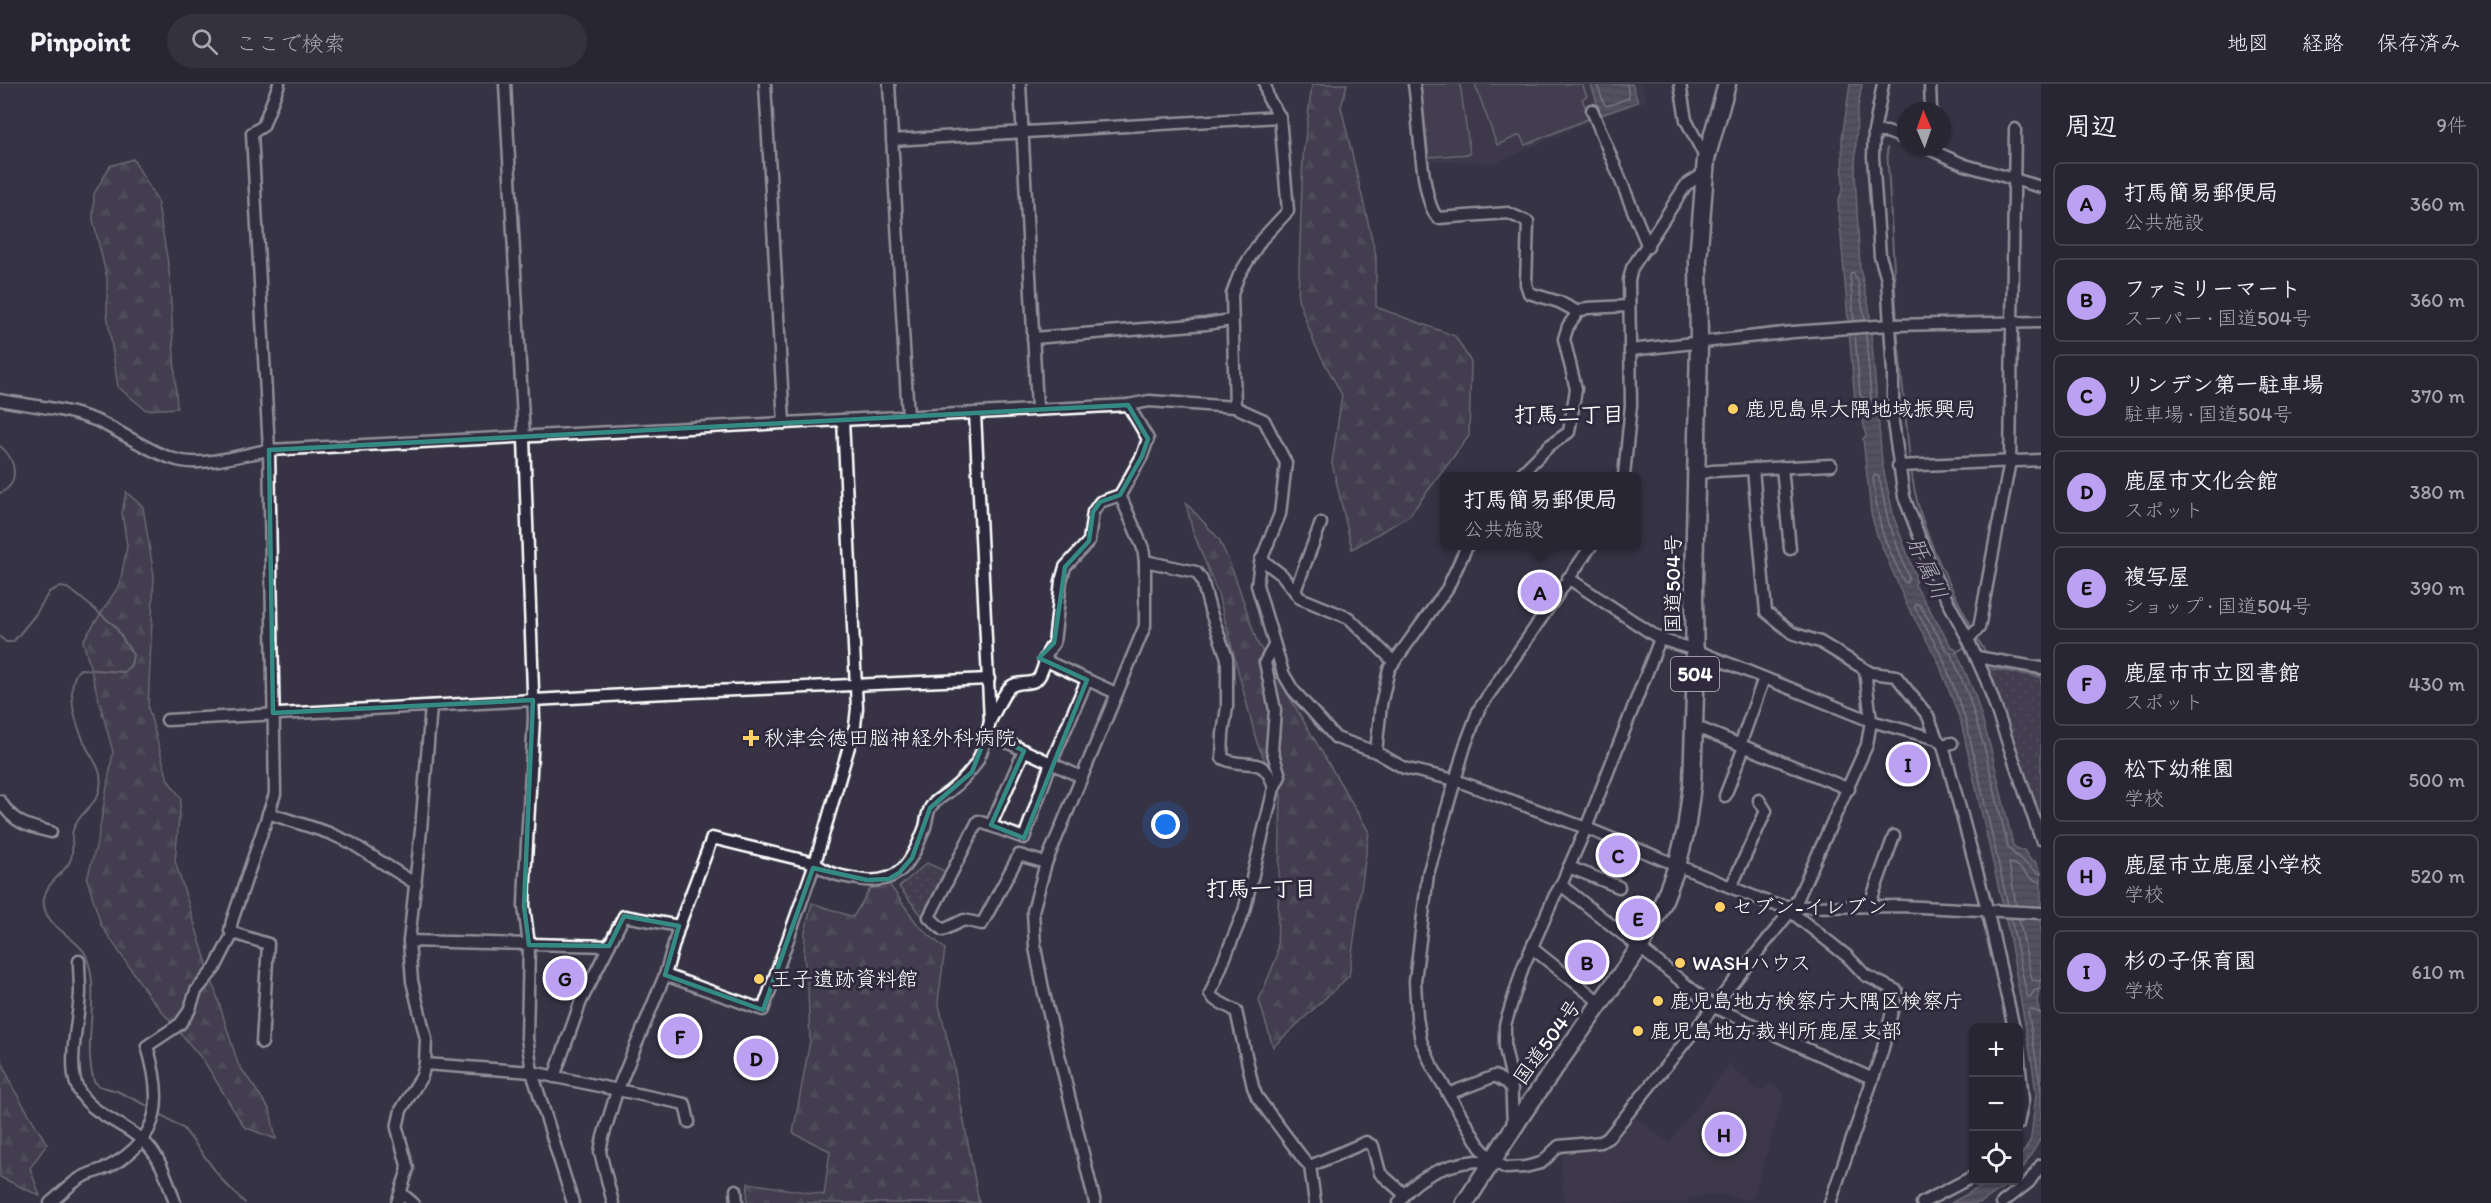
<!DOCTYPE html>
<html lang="ja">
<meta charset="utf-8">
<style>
body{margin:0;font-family:Itim,"Klee One",sans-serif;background:#353240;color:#f1f3f6}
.controls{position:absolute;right:18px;bottom:18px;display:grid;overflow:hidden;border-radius:9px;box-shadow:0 2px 4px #0004}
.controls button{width:54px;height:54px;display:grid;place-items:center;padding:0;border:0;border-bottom:2px solid #45434f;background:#292634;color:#f1f3f6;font:30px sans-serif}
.compass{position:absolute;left:1897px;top:18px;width:54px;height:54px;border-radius:50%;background:#292634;box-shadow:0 2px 4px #0004;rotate:358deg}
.you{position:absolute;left:1166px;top:741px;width:21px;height:21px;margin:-15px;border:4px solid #fff;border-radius:50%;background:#1a73e8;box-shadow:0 0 0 9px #1a73e833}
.badge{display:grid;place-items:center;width:39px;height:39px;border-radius:50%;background:#bca0f2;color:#111;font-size:20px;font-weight:700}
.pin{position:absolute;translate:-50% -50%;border:3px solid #fff;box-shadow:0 2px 6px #0006}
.popup{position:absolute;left:1440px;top:388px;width:201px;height:78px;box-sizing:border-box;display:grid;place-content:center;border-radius:9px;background:#292634;filter:drop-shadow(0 2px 4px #0005);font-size:20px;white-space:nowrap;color:#a5a5ac}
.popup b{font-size:22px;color:#f1f3f6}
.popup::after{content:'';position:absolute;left:50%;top:100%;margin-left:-12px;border:12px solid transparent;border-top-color:#292634}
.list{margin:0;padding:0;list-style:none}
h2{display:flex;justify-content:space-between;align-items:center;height:78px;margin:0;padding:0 24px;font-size:26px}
h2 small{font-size:20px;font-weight:400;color:#a5a5ac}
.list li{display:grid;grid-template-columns:39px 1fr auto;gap:18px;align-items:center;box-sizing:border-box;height:84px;margin:0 12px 12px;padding:0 12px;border:2px solid #45434f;border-radius:9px}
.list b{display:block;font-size:22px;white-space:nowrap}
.list p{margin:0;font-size:20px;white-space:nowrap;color:#a5a5ac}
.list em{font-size:20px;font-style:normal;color:#a5a5ac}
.icon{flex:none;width:33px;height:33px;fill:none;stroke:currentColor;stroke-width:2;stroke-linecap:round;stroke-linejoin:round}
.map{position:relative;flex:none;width:2041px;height:1119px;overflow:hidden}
header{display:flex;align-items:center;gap:36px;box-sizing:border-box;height:84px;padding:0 30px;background:#292634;border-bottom:2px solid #45434f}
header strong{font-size:28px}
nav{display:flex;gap:33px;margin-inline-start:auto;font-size:21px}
.search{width:420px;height:54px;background:#353240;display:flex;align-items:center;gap:15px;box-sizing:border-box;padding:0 21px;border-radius:33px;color:#a5a5ac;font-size:22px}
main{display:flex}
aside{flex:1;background:#292634}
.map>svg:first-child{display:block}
.built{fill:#444051}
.grass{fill:url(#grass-dots);stroke:#a8a6ae;stroke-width:1.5}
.forest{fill:url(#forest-firs);stroke:#a8a6ae;stroke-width:1.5}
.pitch{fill:#514c5c;stroke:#a8a6ae;stroke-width:1.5}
.water{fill:url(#water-rules);stroke:#adabb2;stroke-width:1.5}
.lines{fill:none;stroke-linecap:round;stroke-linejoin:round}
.shore{stroke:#c8c7cc;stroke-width:1.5}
.stream{stroke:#adabb2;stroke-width:2}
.minor-casing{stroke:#fff;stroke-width:15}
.highway-casing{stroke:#fff;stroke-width:21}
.minor{stroke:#2f2a3d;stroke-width:10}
.highway{stroke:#2f2a3d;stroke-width:16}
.marked{fill:none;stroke:#338b84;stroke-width:4.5;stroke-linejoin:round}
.poi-dot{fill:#ffd166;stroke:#2f2a3d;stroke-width:2}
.labels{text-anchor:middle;stroke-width:6;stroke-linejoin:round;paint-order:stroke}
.shield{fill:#2f2a3d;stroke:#c1bfc5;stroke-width:1.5}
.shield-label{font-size:20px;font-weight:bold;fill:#fff}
.poi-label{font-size:21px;fill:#fff;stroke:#2f2a3d;text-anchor:start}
.street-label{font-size:21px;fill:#fff;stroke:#2f2a3d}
.neighbourhood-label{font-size:22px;font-weight:bold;fill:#fff;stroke:#2f2a3d}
.water-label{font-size:22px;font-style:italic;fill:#b4b2b9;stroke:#2f2a3d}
</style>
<header>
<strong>Pinpoint</strong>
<div class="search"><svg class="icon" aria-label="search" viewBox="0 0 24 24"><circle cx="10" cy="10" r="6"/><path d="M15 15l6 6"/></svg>ここで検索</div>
<nav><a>地図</a><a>経路</a><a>保存済み</a></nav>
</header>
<main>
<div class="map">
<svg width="2041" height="1119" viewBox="0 0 2041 1119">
<defs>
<pattern id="grass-dots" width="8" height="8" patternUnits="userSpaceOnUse" patternTransform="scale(1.5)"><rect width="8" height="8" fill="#514c5c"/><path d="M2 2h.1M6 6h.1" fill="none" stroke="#6b6774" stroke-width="1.8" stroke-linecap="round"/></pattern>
<pattern id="forest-firs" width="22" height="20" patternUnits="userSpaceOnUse" patternTransform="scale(1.5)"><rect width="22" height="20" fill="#514c5c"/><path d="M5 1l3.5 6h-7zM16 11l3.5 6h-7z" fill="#6b6774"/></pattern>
<pattern id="water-rules" width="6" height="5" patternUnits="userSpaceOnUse" patternTransform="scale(1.5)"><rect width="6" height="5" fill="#76737f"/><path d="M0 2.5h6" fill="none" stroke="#5f5e63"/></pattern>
</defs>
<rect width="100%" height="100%" fill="#373345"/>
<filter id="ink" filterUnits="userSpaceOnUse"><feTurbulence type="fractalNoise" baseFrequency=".0167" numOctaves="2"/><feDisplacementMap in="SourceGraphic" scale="12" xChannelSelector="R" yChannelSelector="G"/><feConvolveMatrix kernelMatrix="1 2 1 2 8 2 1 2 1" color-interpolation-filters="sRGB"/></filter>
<g filter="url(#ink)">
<g class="built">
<polygon points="1417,0 1641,0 1647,17 1599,34 1496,79 1428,77"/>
<polygon points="1729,980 1758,1006 1764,1006 1766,1001 1771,1000 1785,1009 1752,1117 1724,1111 1707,1112 1691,1114 1683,1119 1564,1119 1561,1069 1602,1066 1615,1060 1635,1033 1669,1059"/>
</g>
<g class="grass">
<polygon points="1986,584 2041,593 2041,744"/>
<polygon points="927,779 953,791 930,842 899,803"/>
</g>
<g class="forest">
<polygon points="1312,0 1347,0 1341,23 1376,172 1376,223 1455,252 1471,278 1469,352 1409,432 1352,465 1332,379 1342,311 1315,261 1298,215 1303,72"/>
<polygon points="133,75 157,116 169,185 177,324 146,326 118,303 107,229 107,194 93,136 94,110 110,82"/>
<polygon points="126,408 143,423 154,492 148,623 168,696 181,714 175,777 238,980 270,1026 276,1055 244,1043 204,977 149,912 101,841 87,795 98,755 113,668 83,557 120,500 127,462 122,429"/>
<polygon points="1186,419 1219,455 1235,492 1257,558 1369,748 1349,892 1273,963 1259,916 1277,872 1281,711 1257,659 1218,510 1193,448"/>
<polygon points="889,800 918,841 945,865 938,917 953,978 979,1119 747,1119 748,1099 824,1111 830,1067 793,1049 810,957 808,905 804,872 805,848 812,819 853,833 870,805"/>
<polygon points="0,972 13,1004 47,1060 30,1084 40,1112 0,1093"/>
</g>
<g class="pitch">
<polygon points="1420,0 1460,0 1470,70 1429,73"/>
<polygon points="1475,0 1582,0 1587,12 1582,15 1590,34 1525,61 1520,51 1497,61"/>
</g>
<g class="water">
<polygon points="1591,0 1632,0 1638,18 1601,31"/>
<polygon points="1850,0 1862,0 1857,29 1855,89 1860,184 1869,223 1882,379 1894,434 1916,493 1915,501 1951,562 1955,564 1975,611 1991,665 2013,761 2018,766 2024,766 2031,777 2035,777 2041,789 2041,892 2037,918 2041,935 2041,1054 2019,1091 2019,1074 2027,1063 2031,1054 2036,1010 2032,979 2008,845 1961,638 1938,577 1906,519 1877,451 1871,429 1863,354 1866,353 1860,319 1855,317 1838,117 1843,105 1842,55"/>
<polygon points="1991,1097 2013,1097 1980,1119 1951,1119"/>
</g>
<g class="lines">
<g class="shore">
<polyline points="1597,0 1604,20 1607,22 1629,14 1627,0"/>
<polyline points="1854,237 1850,191 1853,188 1858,198 1865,236"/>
<polyline points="1855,250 1860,311 1869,318 1871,315 1866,250"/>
<path d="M 1875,391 L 1879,393 L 1888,436 L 1909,494 L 1907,499 L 1904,498 C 1897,482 1889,467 1883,450 C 1877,432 1876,413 1873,394 Z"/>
<path d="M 2008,821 L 1966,637 L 1943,574 L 1915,524 L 1916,520 L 1920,521 L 1946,565 L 1951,570 L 1969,613 L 1985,666 L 2008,763 C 2011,768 2036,789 2041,790"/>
<path d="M 2016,821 L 2009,779 C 2022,780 2026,796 2041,798"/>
<polyline points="2011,834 2027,912 2030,913 2035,906 2041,905"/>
<polyline points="2019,835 2032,896 2041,897"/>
<polyline points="2041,929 2031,925 2028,927 2041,1005"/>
</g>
<g class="stream">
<polyline points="1887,64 1897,238"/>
<polyline points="1897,244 1910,378"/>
<path d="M 0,362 C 16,374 21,400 0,409"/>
<path d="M 1911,384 C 1917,441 1947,496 1973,546"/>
<path d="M 0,553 L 6,558 L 13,558 L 36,530 L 49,508 L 59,503 L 67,504 L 76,510 L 115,542 L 133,571 L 131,581 L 124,588 L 80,585 C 73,591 72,601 72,610 C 72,630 79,648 88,666 C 92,674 99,682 100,691 C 105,720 80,724 73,746 C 70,755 75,768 70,777 C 64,790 46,799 44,814 C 40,843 80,853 87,874 C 101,911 82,960 94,997 L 99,1002 L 117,1007 L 152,1024"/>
<polyline points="1973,559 1978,556 1988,572"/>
<polyline points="1955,569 1968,561"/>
<polyline points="1993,579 1996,584 2041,591"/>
<polyline points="159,1029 184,1045 223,1097 245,1119"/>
</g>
<g class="minor-casing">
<g id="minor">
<polyline points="505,0 524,354 534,634 525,795 524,822 529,861 527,954 532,988 573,1119"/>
<polyline points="765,0 784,339"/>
<polyline points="889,0 908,333"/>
<polyline points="1020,0 1037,324"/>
<path d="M 1414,0 C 1419,28 1420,117 1438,134 L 1508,129 L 1528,138 L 1526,200 L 1529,209 L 1559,218 L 1578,228"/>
<polyline points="1680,0 1686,36 1706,75"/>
<polyline points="1883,0 1874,48 1873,73 1880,172 1887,195 1893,288 1893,338 1904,413 1935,493 1968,555 1987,598 2041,755"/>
<polyline points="1930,0 1931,27"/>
<polyline points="1592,26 1648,163"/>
<polyline points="1874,48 1887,48 1906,55"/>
<polyline points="892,56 1280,33"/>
<polyline points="1924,63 1965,81 2041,103"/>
<polyline points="1033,254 1206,240 1231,236"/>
<polyline points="1630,266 1793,248 1890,241 2041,238"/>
<path d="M 0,316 C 32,322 64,324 95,336 C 121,347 155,372 182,377 C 207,382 244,370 269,366 L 1128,321 L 1149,317 L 1235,323 L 1264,336 L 1286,379 L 1280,430 L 1260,479 L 1257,501 L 1283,589 L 1293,606 L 1336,654 L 1376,668 L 1404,684 L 1455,696 L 1586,744 L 1772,820 L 1794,823 L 1901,822 L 2041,829"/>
<polyline points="1235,323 1232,210 1239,191 1261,156 1288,127 1280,33 1268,14 1265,0"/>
<polyline points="1898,382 2041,376"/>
<polyline points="1782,383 1790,465"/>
<polyline points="1753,385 1766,528 1792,549 1820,558 1871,589 1896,592 1928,632 1937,655"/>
<polyline points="1697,390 1712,387 1831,381"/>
<polyline points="1519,392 1549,362 1569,348 1576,305 1564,255 1568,242 1578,228 1587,224 1629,222"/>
<polyline points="1624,392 1631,321 1629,196 1632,184 1686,101 1705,89"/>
<polyline points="1591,462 1479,625 1465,662 1428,790 1415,897 1417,933 1421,957 1432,982 1480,1063 1493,1077 1506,1084 1525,1083 1541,1079 1559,1062 1601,1058 1608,1054 1794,823 1867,661 1871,637 1865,586"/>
<polyline points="1261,475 1282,491 1300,514 1349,534 1393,577"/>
<path d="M 1145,477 L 1196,488 L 1202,496 L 1210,526 L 1227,574 L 1227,623 L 1223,650 L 1222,674 C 1245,687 1264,667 1274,704"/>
<polyline points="1568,494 1660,555 1695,566 1871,637 1937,655 1943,661 1952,659"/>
<polyline points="1295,507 1321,439"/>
<polyline points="1968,555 1979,544 2010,377 2015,45"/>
<polyline points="1274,562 1265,578 1275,626 1272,666 1280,692 1274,704 1244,827 1210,910 1214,915 1236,927 1253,1003 1257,1013 1304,1076 1310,1082 1366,1058 1373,1062 1380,1089 1404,1110"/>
<polyline points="1977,573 2041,584"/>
<polyline points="1044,576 1116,609"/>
<polyline points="167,636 645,610 989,595"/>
<path d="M 990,637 C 996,627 1001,613 1009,604 C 1017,595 1033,603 1039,593 C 1046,582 1044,569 1054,559 L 1061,497 L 1065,483 L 1089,457 L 1093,428 L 1100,418 L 1120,411 L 1142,372 L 1148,355 L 1128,321"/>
<polyline points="1694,642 1849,705"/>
<polyline points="987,649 1081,693"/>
<polyline points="1740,661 1764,594"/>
<polyline points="1943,661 1987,825 2014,944"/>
<polyline points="1376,668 1381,621 1389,585 1447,505 1467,462"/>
<polyline points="1725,712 1744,663"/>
<path d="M 0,717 C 14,739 26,742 51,748"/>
<polyline points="268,729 329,749 351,759 416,800"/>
<polyline points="991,741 1024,667"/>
<polyline points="1046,779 1019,771 982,840 964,836 943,846 929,833 978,737 1024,754 1051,679 1087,596"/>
<polyline points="1569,783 1619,803"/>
<polyline points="1561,801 1714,923 1871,994"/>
<polyline points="1731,803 1766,727 1759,716"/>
<polyline points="1869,822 1894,752"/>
<polyline points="1790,827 1848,873 1865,891 1897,907 1882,968 1830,1119"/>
<polyline points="233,849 268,860 262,959"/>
<polyline points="409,857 609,862"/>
<polyline points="1532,864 1602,920"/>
<path d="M 79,877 C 79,887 80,898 80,909 C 79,935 68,975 76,1000 C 85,1028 120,1037 141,1055 C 160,1070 168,1097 175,1119"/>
<path d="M 665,891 L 763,926 L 815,779 C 827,790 841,792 857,795 C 899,803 912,778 925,743 C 927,736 927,727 932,721 C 937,715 944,712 950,707 C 977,685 983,671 990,637 L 975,329"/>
<polyline points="2018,965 2023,1016 2018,1040"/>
<polyline points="425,980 532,988 685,1020 689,1038"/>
<polyline points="554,993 581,917 624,832 679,842"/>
<polyline points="1448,1010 1495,992 1507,999 1512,1005"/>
<polyline points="1513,1043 1511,992 1505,964 1505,941 1523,883 1555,811 1561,801 1586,744 1660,555"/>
<polyline points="1310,1082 1315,1119"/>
<polyline points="736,1106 737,1119"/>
<polyline points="401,1109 413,1119"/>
<path d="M 50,1119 C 60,1111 69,1101 79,1095 C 88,1089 100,1087 110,1082 C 162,1054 163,1014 147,962 L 180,940 L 189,927 L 196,907 L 215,884 L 233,849 L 230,847 L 232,837 L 275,710 L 269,366 L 252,49 L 263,42 L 279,0"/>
<polyline points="397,1119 408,1085 397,1044 401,1026 422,992 425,980 426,955 412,897 409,857 421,746 431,622"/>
<polyline points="613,1119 600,1068 603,1053 617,1007 665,891 679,842 712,754 815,779 855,642 857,624 843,336"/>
<polyline points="1095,1119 1043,905 1035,863 1033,827 1046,779 1145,542 1145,477 1143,464 1120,411"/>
<path d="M 1399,1119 C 1417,1088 1460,1075 1493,1077"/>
<polyline points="1922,1119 1974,1092"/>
<polyline points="2002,1119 2029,1098 2041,1081"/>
</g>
</g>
<g class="highway-casing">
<polyline id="highway" points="1465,1119 1523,1029 1640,863 1662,821 1677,782 1686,746 1692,701 1695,610 1694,499 1699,258 1698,176 1706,75 1727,0"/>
</g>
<use href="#minor" class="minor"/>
<use href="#highway" class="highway"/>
</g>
</g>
<path d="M0 0H2041V1119H0ZM 1128,321 L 1148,355 L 1142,372 L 1120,411 L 1100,418 L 1093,428 L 1089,457 L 1065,483 L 1054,559 L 1039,574 L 1087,596 L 1024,754 L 991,741 L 1024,667 L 987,649 L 972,688 L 930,724 L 912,774 L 899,789 L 889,795 L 867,796 L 813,784 L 763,926 L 665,891 L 679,842 L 624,832 L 609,862 L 529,861 L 524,822 L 533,616 L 273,629 L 269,366 Z" fill="#373345" fill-opacity=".55" fill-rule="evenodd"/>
<path class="marked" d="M 1128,321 L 1148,355 L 1142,372 L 1120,411 L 1100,418 L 1093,428 L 1089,457 L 1065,483 L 1054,559 L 1039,574 L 1087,596 L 1024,754 L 991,741 L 1024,667 L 987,649 L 972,688 L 930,724 L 912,774 L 899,789 L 889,795 L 867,796 L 813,784 L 763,926 L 665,891 L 679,842 L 624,832 L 609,862 L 529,861 L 524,822 L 533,616 L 273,629 L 269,366 Z"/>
<g class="poi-dot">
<circle cx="1733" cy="325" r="6"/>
<path d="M748 645h6v6h6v6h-6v6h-6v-6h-6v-6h6z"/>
<circle cx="1720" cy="823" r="6"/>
<circle cx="1680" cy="879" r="6"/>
<circle cx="759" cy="895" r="6"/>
<circle cx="1658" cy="917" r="6"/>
<circle cx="1638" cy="947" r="6"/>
</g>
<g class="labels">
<rect class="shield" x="1671" y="573" width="48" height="34" rx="4.5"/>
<g class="shield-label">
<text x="1695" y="597">504</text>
</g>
<g class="poi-label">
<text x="1745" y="332">鹿児島県大隅地域振興局</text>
<text x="764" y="661">秋津会徳田脳神経外科病院</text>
<text x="1732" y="830">セブン-イレブン</text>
<text x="1692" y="886">WASHハウス</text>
<text x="771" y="902">王子遺跡資料館</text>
<text x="1670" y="924">鹿児島地方検察庁大隅区検察庁</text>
<text x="1650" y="954">鹿児島地方裁判所鹿屋支部</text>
</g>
<g class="street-label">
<text transform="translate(1673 500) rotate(-90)" y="7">国道504号</text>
<text transform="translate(1547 958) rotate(-54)" y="7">国道504号</text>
</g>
<g class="neighbourhood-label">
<text x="1569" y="338">打馬二丁目</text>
<text x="1261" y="812">打馬一丁目</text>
</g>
<g class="water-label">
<text transform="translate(1928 484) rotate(66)" y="8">肝属川</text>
</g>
</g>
</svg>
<div class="controls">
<button>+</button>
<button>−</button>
<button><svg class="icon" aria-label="locate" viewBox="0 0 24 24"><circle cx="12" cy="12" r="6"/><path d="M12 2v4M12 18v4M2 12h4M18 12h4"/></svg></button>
</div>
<svg class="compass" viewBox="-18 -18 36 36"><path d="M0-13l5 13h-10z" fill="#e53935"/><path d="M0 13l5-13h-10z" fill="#a5a5ac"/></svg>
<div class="you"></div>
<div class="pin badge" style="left:1540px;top:508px">A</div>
<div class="popup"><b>打馬簡易郵便局</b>公共施設</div>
<div class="pin badge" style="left:1587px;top:878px">B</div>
<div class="pin badge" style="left:1618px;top:771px">C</div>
<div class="pin badge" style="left:756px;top:974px">D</div>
<div class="pin badge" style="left:1638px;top:834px">E</div>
<div class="pin badge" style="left:680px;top:952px">F</div>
<div class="pin badge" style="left:565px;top:894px">G</div>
<div class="pin badge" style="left:1724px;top:1050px">H</div>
<div class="pin badge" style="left:1908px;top:680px">I</div>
</div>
<aside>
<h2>周辺<small>9件</small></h2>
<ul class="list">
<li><span class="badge">A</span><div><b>打馬簡易郵便局</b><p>公共施設</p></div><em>360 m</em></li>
<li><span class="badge">B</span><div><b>ファミリーマート</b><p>スーパー · 国道504号</p></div><em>360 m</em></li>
<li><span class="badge">C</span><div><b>リンデン第一駐車場</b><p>駐車場 · 国道504号</p></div><em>370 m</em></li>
<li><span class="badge">D</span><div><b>鹿屋市文化会館</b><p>スポット</p></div><em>380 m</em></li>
<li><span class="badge">E</span><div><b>複写屋</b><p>ショップ · 国道504号</p></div><em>390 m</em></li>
<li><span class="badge">F</span><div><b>鹿屋市市立図書館</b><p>スポット</p></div><em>430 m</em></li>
<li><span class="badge">G</span><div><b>松下幼稚園</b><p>学校</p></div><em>500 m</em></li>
<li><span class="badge">H</span><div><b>鹿屋市立鹿屋小学校</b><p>学校</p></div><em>520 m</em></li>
<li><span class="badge">I</span><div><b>杉の子保育園</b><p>学校</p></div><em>610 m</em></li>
</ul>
</aside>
</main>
